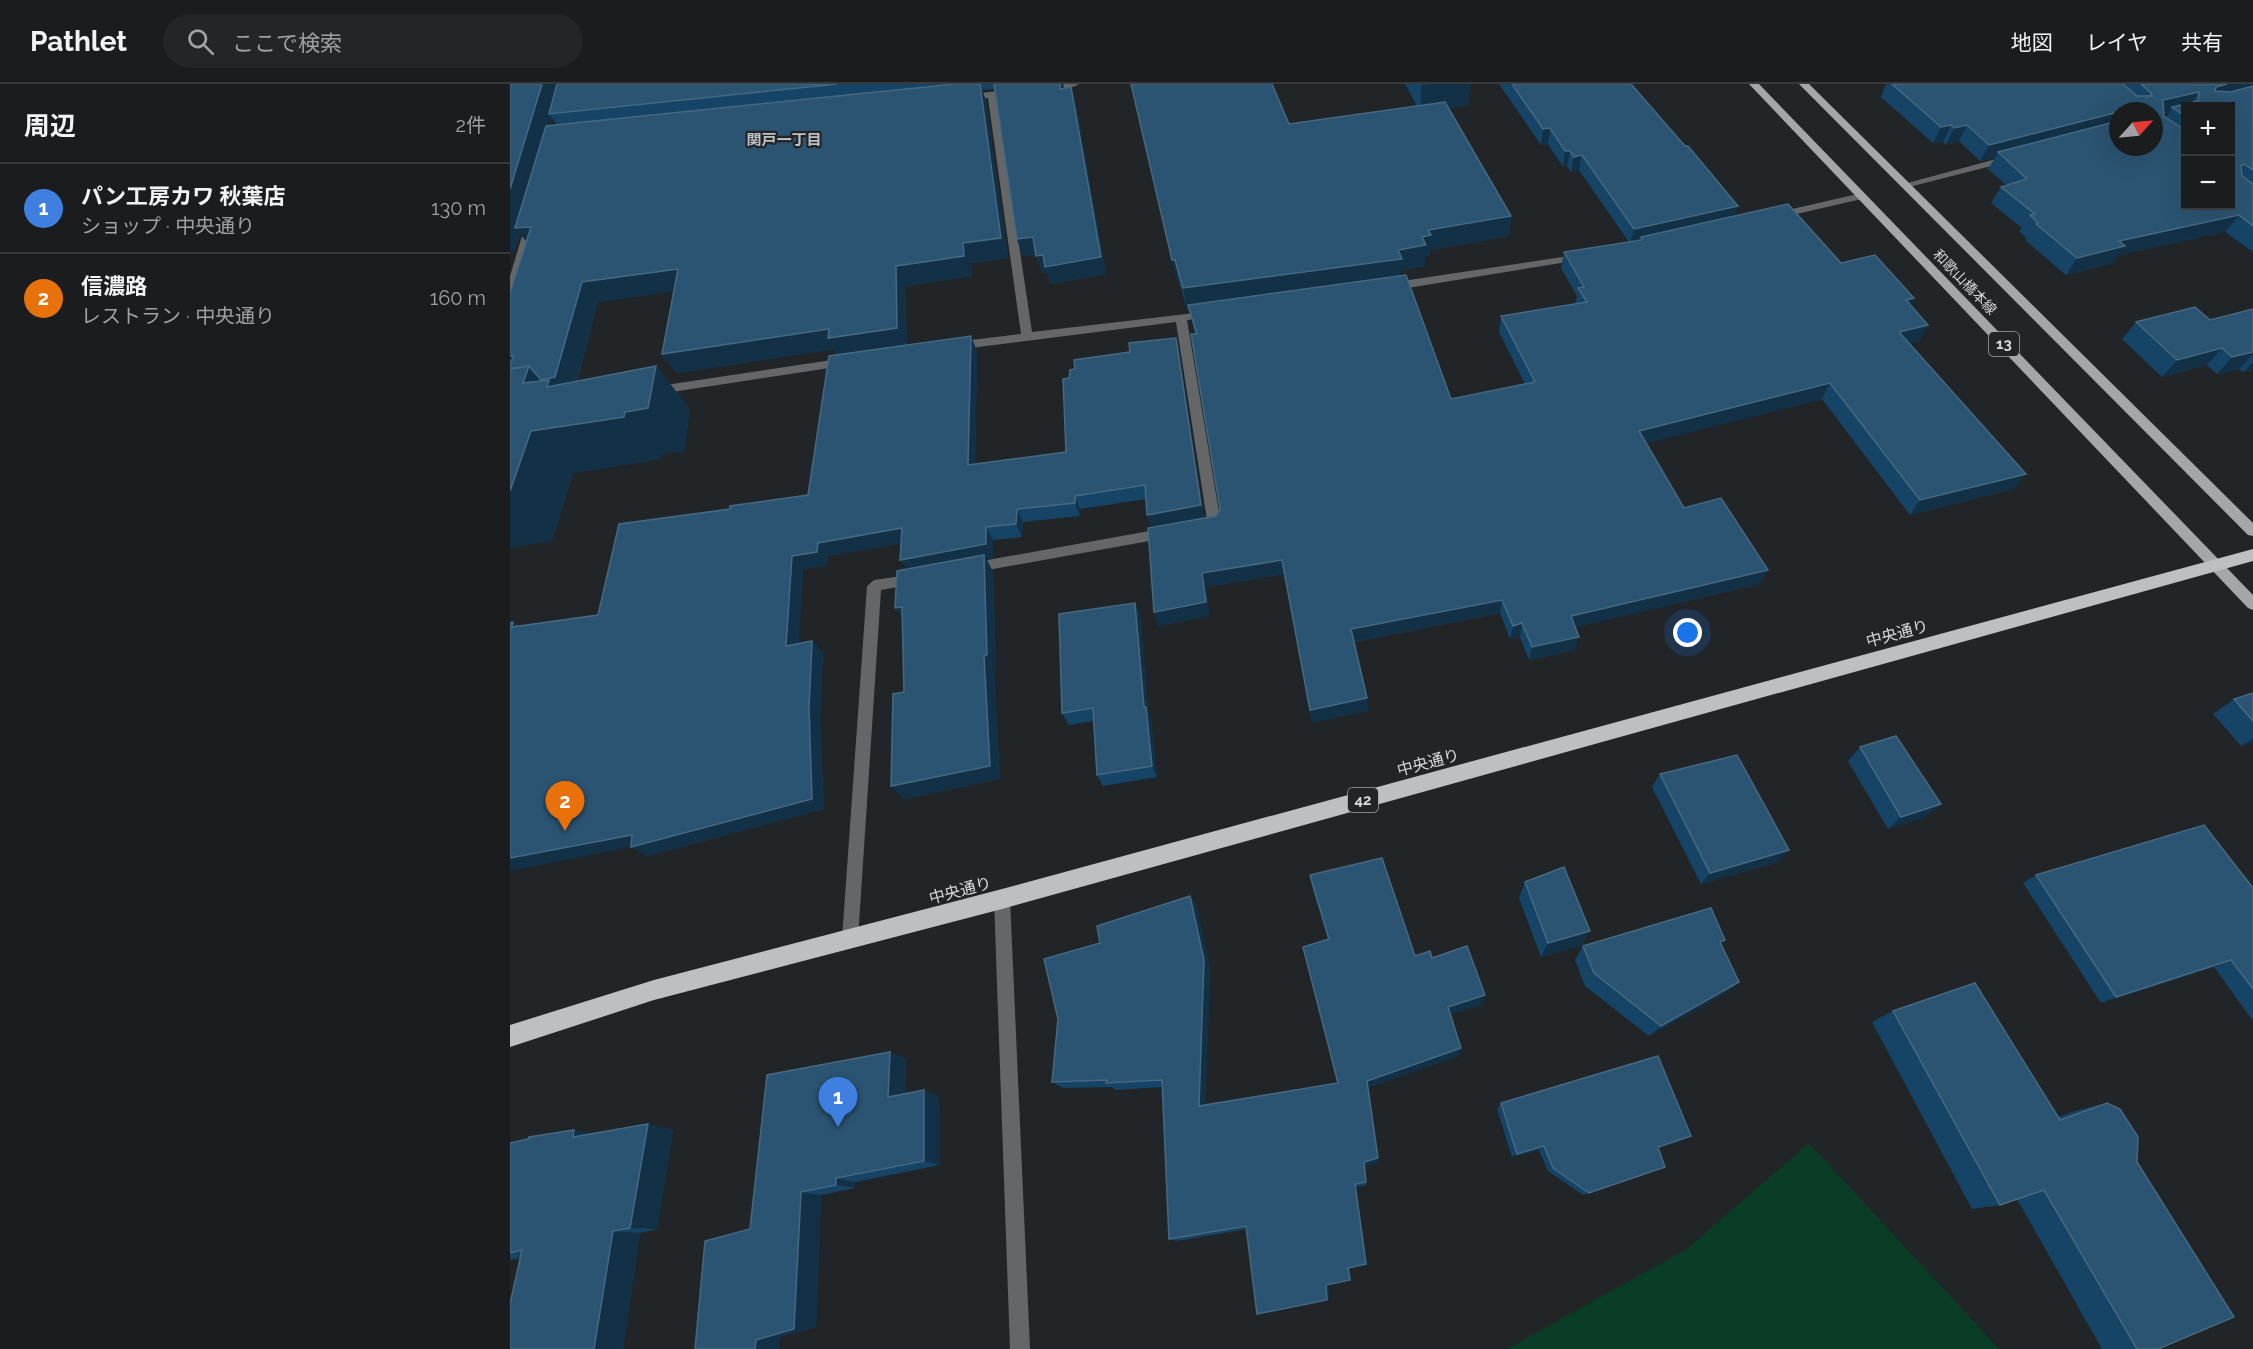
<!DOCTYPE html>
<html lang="ja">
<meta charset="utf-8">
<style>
body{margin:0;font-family:Raleway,"Noto Sans JP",sans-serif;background:#232526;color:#f1f3f6}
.controls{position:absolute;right:18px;top:18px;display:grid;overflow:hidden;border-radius:0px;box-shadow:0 6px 24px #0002}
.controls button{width:54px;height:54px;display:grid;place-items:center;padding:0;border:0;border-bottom:2px solid #383a3b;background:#1a1c1d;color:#f1f3f6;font:30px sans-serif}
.compass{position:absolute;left:1599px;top:18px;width:54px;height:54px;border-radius:50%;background:#1a1c1d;box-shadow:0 6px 24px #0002;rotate:63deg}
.you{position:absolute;left:1178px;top:549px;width:21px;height:21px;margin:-15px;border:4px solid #fff;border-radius:50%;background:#1a73e8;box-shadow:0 0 0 9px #1a73e833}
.badge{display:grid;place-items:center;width:39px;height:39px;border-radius:50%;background:#57c9e2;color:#fff;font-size:20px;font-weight:700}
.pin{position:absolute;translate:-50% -50px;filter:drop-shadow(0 2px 3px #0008)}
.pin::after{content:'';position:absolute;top:32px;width:21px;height:18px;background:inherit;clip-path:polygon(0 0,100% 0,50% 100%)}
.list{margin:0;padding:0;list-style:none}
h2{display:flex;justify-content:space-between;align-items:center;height:78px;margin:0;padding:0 24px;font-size:26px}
h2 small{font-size:20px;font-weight:400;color:#9fa1a4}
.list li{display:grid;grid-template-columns:39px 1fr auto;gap:18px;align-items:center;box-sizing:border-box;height:90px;padding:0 24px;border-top:2px solid #383a3b}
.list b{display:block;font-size:22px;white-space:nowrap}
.list p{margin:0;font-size:20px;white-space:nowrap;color:#9fa1a4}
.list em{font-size:20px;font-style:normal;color:#9fa1a4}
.icon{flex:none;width:33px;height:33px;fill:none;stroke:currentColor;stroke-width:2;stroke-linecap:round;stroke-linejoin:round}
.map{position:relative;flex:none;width:1743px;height:1265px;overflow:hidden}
header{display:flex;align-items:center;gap:36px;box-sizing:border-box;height:84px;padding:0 30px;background:#1a1c1d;border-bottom:2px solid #383a3b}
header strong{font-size:28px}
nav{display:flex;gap:33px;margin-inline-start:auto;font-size:21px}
.search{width:420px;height:54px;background:#232526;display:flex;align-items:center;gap:15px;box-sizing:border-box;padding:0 21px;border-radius:33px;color:#9fa1a4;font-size:22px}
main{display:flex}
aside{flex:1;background:#1a1c1d}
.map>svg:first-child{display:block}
.green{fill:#093d26}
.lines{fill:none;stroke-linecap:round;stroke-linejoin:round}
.minor{fill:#646667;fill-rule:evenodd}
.major{fill:#a4a7a9;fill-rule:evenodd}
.highway{fill:#bdc0c3;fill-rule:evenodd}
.wall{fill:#164466;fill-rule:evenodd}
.shaded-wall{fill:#123147}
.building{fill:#2b5472;stroke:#466982;stroke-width:1.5;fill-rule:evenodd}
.labels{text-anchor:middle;stroke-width:4.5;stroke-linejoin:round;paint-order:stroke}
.far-street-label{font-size:14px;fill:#d7d8da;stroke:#222527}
.far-neighbourhood-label{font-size:15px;font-weight:bold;fill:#bec2c5;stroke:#222527}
.shield{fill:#222527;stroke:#a1a2a4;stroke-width:1.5}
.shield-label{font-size:15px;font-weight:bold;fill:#d7d8da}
.street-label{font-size:16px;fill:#d7d8da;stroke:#222527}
</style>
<header>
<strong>Pathlet</strong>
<div class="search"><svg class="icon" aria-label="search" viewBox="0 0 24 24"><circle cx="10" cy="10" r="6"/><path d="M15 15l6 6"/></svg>ここで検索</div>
<nav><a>地図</a><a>レイヤ</a><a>共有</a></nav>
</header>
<main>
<aside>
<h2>周辺<small>2件</small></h2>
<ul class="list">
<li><span class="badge" style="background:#3f7fe0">1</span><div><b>パン工房カワ 秋葉店</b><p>ショップ · 中央通り</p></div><em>130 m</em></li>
<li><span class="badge" style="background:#e8710a">2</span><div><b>信濃路</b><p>レストラン · 中央通り</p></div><em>160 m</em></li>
</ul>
</aside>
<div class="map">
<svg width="1743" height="1265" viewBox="0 0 1743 1265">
<rect width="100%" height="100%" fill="#222527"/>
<polygon class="green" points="1299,1059 1489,1265 997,1265 1177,1165"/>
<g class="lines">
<g class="minor">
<path d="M 569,0 C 561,5 537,9 529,4 L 543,0 Z"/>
<polygon points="505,5 508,6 508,10 487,13 522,248 702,227 702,233 677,236 711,440 709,444 692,447 685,442 687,438 697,436 666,238 445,266 439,262 445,258 511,250 478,14 454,17 449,14 454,11"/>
<polygon points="1501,71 1506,74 1505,76 1395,104 1390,101"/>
<polygon points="1352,109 1357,112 1356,114 1265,135 1260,132 1265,129"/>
<polygon points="21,136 26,139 6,211 0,215 0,192 16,139"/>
<polygon points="1072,170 1076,171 1076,175 879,207 873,203 879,199"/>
<polygon points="335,274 339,275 339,281 142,311 136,307 142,303"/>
<polygon points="656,444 663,449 656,454 461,489 454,484 461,479"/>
<polygon points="405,490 412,495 410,499 371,506 348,855 346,861 340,863 334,861 332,855 357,502 364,496"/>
<polygon points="492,807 498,809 500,815 520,1265 500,1265 484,815 486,809"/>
</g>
<g class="major">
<polygon points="1239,0 1249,0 1743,511 1743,526 1738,524"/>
<polygon points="1289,0 1299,0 1743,439 1743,452 1738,451"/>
</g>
<polygon class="highway" points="1743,465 1743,477 492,825 144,916 0,963 0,941 144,896 492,805"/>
</g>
<g class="wall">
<path d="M 0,0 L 553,0 L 554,4 L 561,3 L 566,21 L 596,190 L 541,200 L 537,188 L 532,189 L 526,171 L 513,172 L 507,155 L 485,5 L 472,6 L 476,17 L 498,174 L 461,179 L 462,192 L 395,202 L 397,261 L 467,267 L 465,380 L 556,368 L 559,294 L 669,268 L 694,434 L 706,432 L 710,425 L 685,250 L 679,224 L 677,225 L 669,197 L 667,197 L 621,0 L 779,40 L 907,22 L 895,0 L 960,0 L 958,21 L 938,24 L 1001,132 L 999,152 L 920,166 L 920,172 L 915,172 L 915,182 L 891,186 L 891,192 L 941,315 L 1015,300 L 989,248 L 991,232 L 1065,220 L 1067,212 L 1051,184 L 1054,168 L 1119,158 L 1069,86 L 1061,88 L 1057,82 L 1053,83 L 1038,60 L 1031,61 L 989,0 L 1121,0 L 1224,132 L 1331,179 L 1404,214 L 1400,221 L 1418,241 L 1409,257 L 1399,259 L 1504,405 L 1400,431 L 1312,315 L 1136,359 L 1174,424 L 1258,486 L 1250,500 L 1065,543 L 1065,566 L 1019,576 L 1010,553 L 1000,555 L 990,529 L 844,558 L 858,627 L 802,638 L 774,490 L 696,503 L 699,532 L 648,542 L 641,444 L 636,415 L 570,425 L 570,432 L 513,438 L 512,453 L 483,456 L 483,473 L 476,474 L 483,488 L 486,586 L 484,587 L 490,695 L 394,715 L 394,608 L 397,485 L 390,476 L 391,459 L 318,472 L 317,481 L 293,485 L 288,560 L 302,557 L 313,569 L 310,635 L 314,725 L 137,772 L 122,763 L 3,538 L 8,542 L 88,531 L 220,425 L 298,411 L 327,271 L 324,265 L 167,289 L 152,270 L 164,207 L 88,218 L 67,297 L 146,282 L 180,325 L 174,367 L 151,370 L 151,375 L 63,389 L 42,457 L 16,157 L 10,150 L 5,166 L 0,167 ZM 42,34 L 47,41 L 40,42 Z"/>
<path d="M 1376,0 L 1743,0 L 1743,168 L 1715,148 L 1609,171 L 1603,179 L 1556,191 L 1515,156 L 1517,154 L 1509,148 L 1512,144 L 1481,119 L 1491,103 L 1496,101 L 1478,85 L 1485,74 L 1470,77 L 1449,57 L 1436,61 L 1433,58 L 1423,59 L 1371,13 ZM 1676,22 L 1720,22 L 1676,122 ZM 1608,27 L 1644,27 L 1608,63 ZM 1659,29 L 1656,33 L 1654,32 L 1654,30 Z"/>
<polygon points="1743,225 1743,286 1733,288 1729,285 1707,290 1697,281 1652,293 1612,255 1626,238 1700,236"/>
<polygon points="625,519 630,532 638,627 641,635 647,693 593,702 587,691 583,637 559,641 552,629"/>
<polygon points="1743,609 1743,658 1731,662 1703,630 1724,615"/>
<polygon points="1350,663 1416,733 1378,745 1338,677"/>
<polygon points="1150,690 1268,778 1191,800 1142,703"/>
<polygon points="800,791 905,872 922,874 972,921 940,930 949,972 858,1003 868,1079 854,1082 856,1101 846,1103 857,1181 839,1184 841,1196 818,1201 819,1216 817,1216 737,1145 667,1157 659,1155 652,1003 606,1006 601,1003 553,1004 542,998 590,859 680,812 687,824 700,886 695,1020 827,999 818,855 802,803"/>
<polygon points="1526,791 1743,804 1743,937 1704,883 1591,919 1513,799"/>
<polygon points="1015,798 1072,861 1031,873 1009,814"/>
<polygon points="1211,860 1229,898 1214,910 1139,952 1075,902 1065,876 1073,862"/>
<polygon points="1383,927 1548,1033 1565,1027 1597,1019 1627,1078 1648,1265 1592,1265 1507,1115 1490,1121 1462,1125 1362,938"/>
<polygon points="380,968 396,975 395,1010 414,1006 429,1013 430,1081 345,1098 345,1104 311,1111 306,1243 270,1253 268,1265 185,1265 240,1145"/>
<polygon points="991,1019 1181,1052 1171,1057 1148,1064 1155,1083 1073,1111 1038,1087 1029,1066 1002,1073 987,1025"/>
<polygon points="138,1040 163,1046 147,1145 130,1149 113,1265 0,1265 11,1174 0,1176 0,1059 85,1050"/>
</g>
<g class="shaded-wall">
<polygon points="32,0 52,0 39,30 42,34 11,144 21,143 22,164 10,150 5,166 0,167 0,105"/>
<polygon points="470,0 476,17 498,174 461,179 462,192 395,202 397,263 329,273 324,265 167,289 152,270 386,182 453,159"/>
<polygon points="550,0 553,0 555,7 550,5"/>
<polygon points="920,0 960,0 958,21 911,29 911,1"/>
<polygon points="1717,0 1743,0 1743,5 1694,20 1706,3"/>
<polygon points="561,3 566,21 596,190 541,200 537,188 532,189 526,172"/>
<polygon points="1689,8 1679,22 1662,23 1659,29 1644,32 1653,16"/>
<polygon points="1608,28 1608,42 1488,68 1485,74 1470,77 1479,61"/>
<polygon points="1441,41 1433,58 1423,59 1431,43"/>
<polygon points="1457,41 1449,57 1436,61 1444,44"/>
<polygon points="1040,44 1038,60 1031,61 1033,45"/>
<polygon points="1055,67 1060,67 1057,82 1053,83"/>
<polygon points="1072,71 1069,86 1061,88 1064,73"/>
<polygon points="1228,122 1223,137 1132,156 1131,153 1130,158 1120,160 1124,145"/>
<polygon points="1729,131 1715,148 1609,171 1603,179 1556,191 1567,174 1609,157"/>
<polygon points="1001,132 999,152 920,166 920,172 915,172 915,182 891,186 891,196 677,225 673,204 888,166 912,153 918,146"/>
<polygon points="523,153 529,170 513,172 507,155"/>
<polygon points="662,176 665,176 669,197 667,197"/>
<polygon points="168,185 182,205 88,218 62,313 115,328 146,282 180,325 174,367 151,370 151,375 63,389 42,457 0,464 0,272 4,272 72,198"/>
<polygon points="1404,214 1396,230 1396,216"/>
<polygon points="1418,241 1409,257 1380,263 1389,248"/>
<polygon points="461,252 467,267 465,394 458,381"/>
<polygon points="666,254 669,268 694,434 641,444 637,431"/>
<polygon points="1712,264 1697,281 1652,293 1667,276"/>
<polygon points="1743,268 1743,270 1729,285 1707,290 1722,273"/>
<polygon points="1743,278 1743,286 1733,288"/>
<polygon points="1320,299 1312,315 1125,362 1129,347"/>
<polygon points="1516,390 1504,405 1400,431 1410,416"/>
<polygon points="565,412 570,425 570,432 565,419"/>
<polygon points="507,425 513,438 512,453 506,440"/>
<polygon points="476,443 483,456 483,473 476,474 483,488 486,586 484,587 490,695 394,715 381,702 474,572 399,488 390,476"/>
<polygon points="392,444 400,458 318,472 317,481 293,485 288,574 276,562 282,472 308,459"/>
<polygon points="772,476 774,490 696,503 699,532 648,542 644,528 692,489"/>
<polygon points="1258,486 1250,500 1057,545 1061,532"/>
<polygon points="992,516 990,529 841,558 841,545"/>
<polygon points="625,519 630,532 638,627 641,635 647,693 642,682 634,623"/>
<polygon points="392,523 397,540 385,524"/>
<polygon points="1012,539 1010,553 1000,555 1003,542"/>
<polygon points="1069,553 1065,566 1019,576 1022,563"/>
<polygon points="302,557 313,569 310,635 314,725 137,772 122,763 0,787 0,774 299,624"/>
<polygon points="857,614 858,627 802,638 800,626"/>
<polygon points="1743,654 1743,658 1731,662"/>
<polygon points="1431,720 1416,733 1378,745 1391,733"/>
<polygon points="1279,766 1268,778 1191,800 1200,789"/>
<polygon points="680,812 687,824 700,886 695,1028 689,1022"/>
<polygon points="1080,847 1072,861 1031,873 1038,859"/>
<polygon points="1721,876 1704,883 1591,919 1606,913"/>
<polygon points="1229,898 1214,910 1139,952 1151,942"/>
<polygon points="975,911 972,921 936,932 938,923"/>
<polygon points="951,964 949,972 858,1004 857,997"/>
<polygon points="380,968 396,975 395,1019 378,1013"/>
<polygon points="414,1006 429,1013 430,1081 414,1077"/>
<polygon points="138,1040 163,1046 147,1145 120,1144"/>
<polygon points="64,1046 92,1051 63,1053"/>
<polygon points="1181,1052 1171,1057 1139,1067 1148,1063"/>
<polygon points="1034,1062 1029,1066 1002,1073 1007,1070"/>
<polygon points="868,1074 868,1079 854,1082 856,1101 854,1078"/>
<polygon points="326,1094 345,1098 345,1104 326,1101"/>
<polygon points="291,1108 311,1111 306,1243 270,1253 268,1265 245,1265 246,1256"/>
<polygon points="103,1147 130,1149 113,1265 84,1265"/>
<polygon points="838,1184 839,1184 841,1196 818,1201 819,1216 817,1216 816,1201"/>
</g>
<g class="building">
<polygon points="0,0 32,0 0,105"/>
<polygon points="47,0 327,0 39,30"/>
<polygon points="445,0 470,0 491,154 453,159 454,172 386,182 387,244 318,254 319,245 152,270 168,185 72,198 45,293 31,296 19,282 0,285 0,279 4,272 0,272 0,209 21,143 5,144 36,42"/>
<polygon points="484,0 550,0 550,5 561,3 591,173 535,183 533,171 526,172 523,153 507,155"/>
<polygon points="621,0 762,0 779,40 935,18 1001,132 918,146 921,151 912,153 916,161 888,166 892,175 673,204 665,176 662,176"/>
<polygon points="1002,0 1121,0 1175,62 1178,62 1228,122 1124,145 1072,71 1064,73 1060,67 1055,67 1040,44 1033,45"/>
<path d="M 1382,0 L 1613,0 L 1627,12 L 1642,12 L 1641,9 L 1631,0 L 1717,0 L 1706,3 L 1705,7 L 1721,8 L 1743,2 L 1743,86 L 1734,80 L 1731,81 L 1732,92 L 1743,100 L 1743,142 L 1729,131 L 1609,157 L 1615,162 L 1567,174 L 1526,140 L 1528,139 L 1520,131 L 1525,130 L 1491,103 L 1517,95 L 1488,68 L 1608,37 L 1608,63 L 1644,63 L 1644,27 L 1620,27 L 1620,25 L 1479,61 L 1457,41 L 1444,44 L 1441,41 L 1431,43 ZM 1689,8 L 1688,17 L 1662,23 L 1676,33 L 1676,22 L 1720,22 L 1720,122 L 1676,122 L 1676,47 L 1654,32 L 1653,16 Z"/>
<polygon points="1278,120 1331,179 1365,171 1404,214 1396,216 1418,241 1389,248 1516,390 1410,416 1320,299 1129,347 1174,424 1211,414 1258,486 1061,532 1069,553 1022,563 1012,539 1003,542 992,516 841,545 857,614 800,626 772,476 692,489 696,518 644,528 638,444 706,432 710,425 681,250 687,250 678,221 896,191 941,315 1025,298 991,232 1077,218 1068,204 1074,203 1054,168 1132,156 1131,153"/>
<polygon points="1685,223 1700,236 1743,225 1743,268 1722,273 1712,264 1667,276 1626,238"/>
<polygon points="461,252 458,381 556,368 553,295 559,294 560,286 565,285 564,276 620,268 619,259 666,254 691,421 637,431 635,401 565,412 565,419 507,425 506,440 476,443 476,460 390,476 392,444 308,459 307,468 282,472 276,562 302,557 299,624 302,715 121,763 122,751 0,774 0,539 3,538 2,543 88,531 109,440 220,425 220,422 298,411 319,272"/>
<polygon points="19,282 13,299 39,296 37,303 146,282 138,324 115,328 114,333 21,347 0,407 0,285"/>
<polygon points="474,471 477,571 474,572 480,682 381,702 383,610 394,608 392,523 385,524 387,487"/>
<polygon points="625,519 634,623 636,623 642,682 587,691 583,624 552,629 549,530"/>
<polygon points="1743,609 1743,637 1724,615"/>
<polygon points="1386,652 1431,720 1391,733 1350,663"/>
<polygon points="1227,671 1279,766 1200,789 1150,690"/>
<polygon points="1694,741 1743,804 1743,905 1721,876 1606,913 1526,791"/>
<polygon points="872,774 905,872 920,867 922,874 957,862 975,911 938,923 951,964 857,997 868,1074 854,1078 856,1098 845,1100 856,1180 838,1184 840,1196 816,1201 817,1216 747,1230 736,1142 659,1155 652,996 596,999 597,996 542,998 548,935 534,875 590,859 587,842 680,812 694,876 689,1022 828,999 793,863 819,855 800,791"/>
<polygon points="1054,783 1080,847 1038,859 1015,798"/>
<polygon points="1201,824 1215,856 1210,858 1229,898 1151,942 1084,889 1073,862"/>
<polygon points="1465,899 1550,1036 1597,1019 1610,1025 1628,1053 1627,1078 1724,1233 1648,1265 1627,1265 1534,1106 1490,1121 1383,927"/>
<polygon points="380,968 378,1013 414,1006 414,1077 326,1094 326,1101 291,1108 284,1245 246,1256 245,1265 185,1265 195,1157 240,1145 257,991"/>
<polygon points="1148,972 1181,1052 1148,1063 1155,1083 1079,1109 1043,1084 1034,1062 1007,1070 991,1019"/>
<polygon points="138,1040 120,1144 103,1147 84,1265 0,1265 0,1220 12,1166 0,1169 0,1059 18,1055 19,1053 64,1046 63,1053"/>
</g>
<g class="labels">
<g class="far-street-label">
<text transform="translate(1455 198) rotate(46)" y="5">和歌山橋本線</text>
</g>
<g class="far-neighbourhood-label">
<text x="274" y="61">関戸一丁目</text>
</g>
<g class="shield">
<rect x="1479" y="248" width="30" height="24" rx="4.5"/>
<rect x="838" y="704" width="30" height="24" rx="4.5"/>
</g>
<g class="shield-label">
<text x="1494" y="265">13</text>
<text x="853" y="721">42</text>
</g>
<g class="street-label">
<text transform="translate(1387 549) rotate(-15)" y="6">中央通り</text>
<text transform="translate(918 678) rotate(-15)" y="6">中央通り</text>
<text transform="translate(450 806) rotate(-15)" y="6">中央通り</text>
</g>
</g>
</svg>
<div class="controls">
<button>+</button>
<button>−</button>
</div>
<svg class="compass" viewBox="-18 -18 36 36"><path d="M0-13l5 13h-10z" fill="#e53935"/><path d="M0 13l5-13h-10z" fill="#9fa1a4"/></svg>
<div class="you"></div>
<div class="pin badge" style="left:328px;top:1043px;background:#3f7fe0">1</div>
<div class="pin badge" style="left:55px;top:747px;background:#e8710a">2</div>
</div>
</main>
